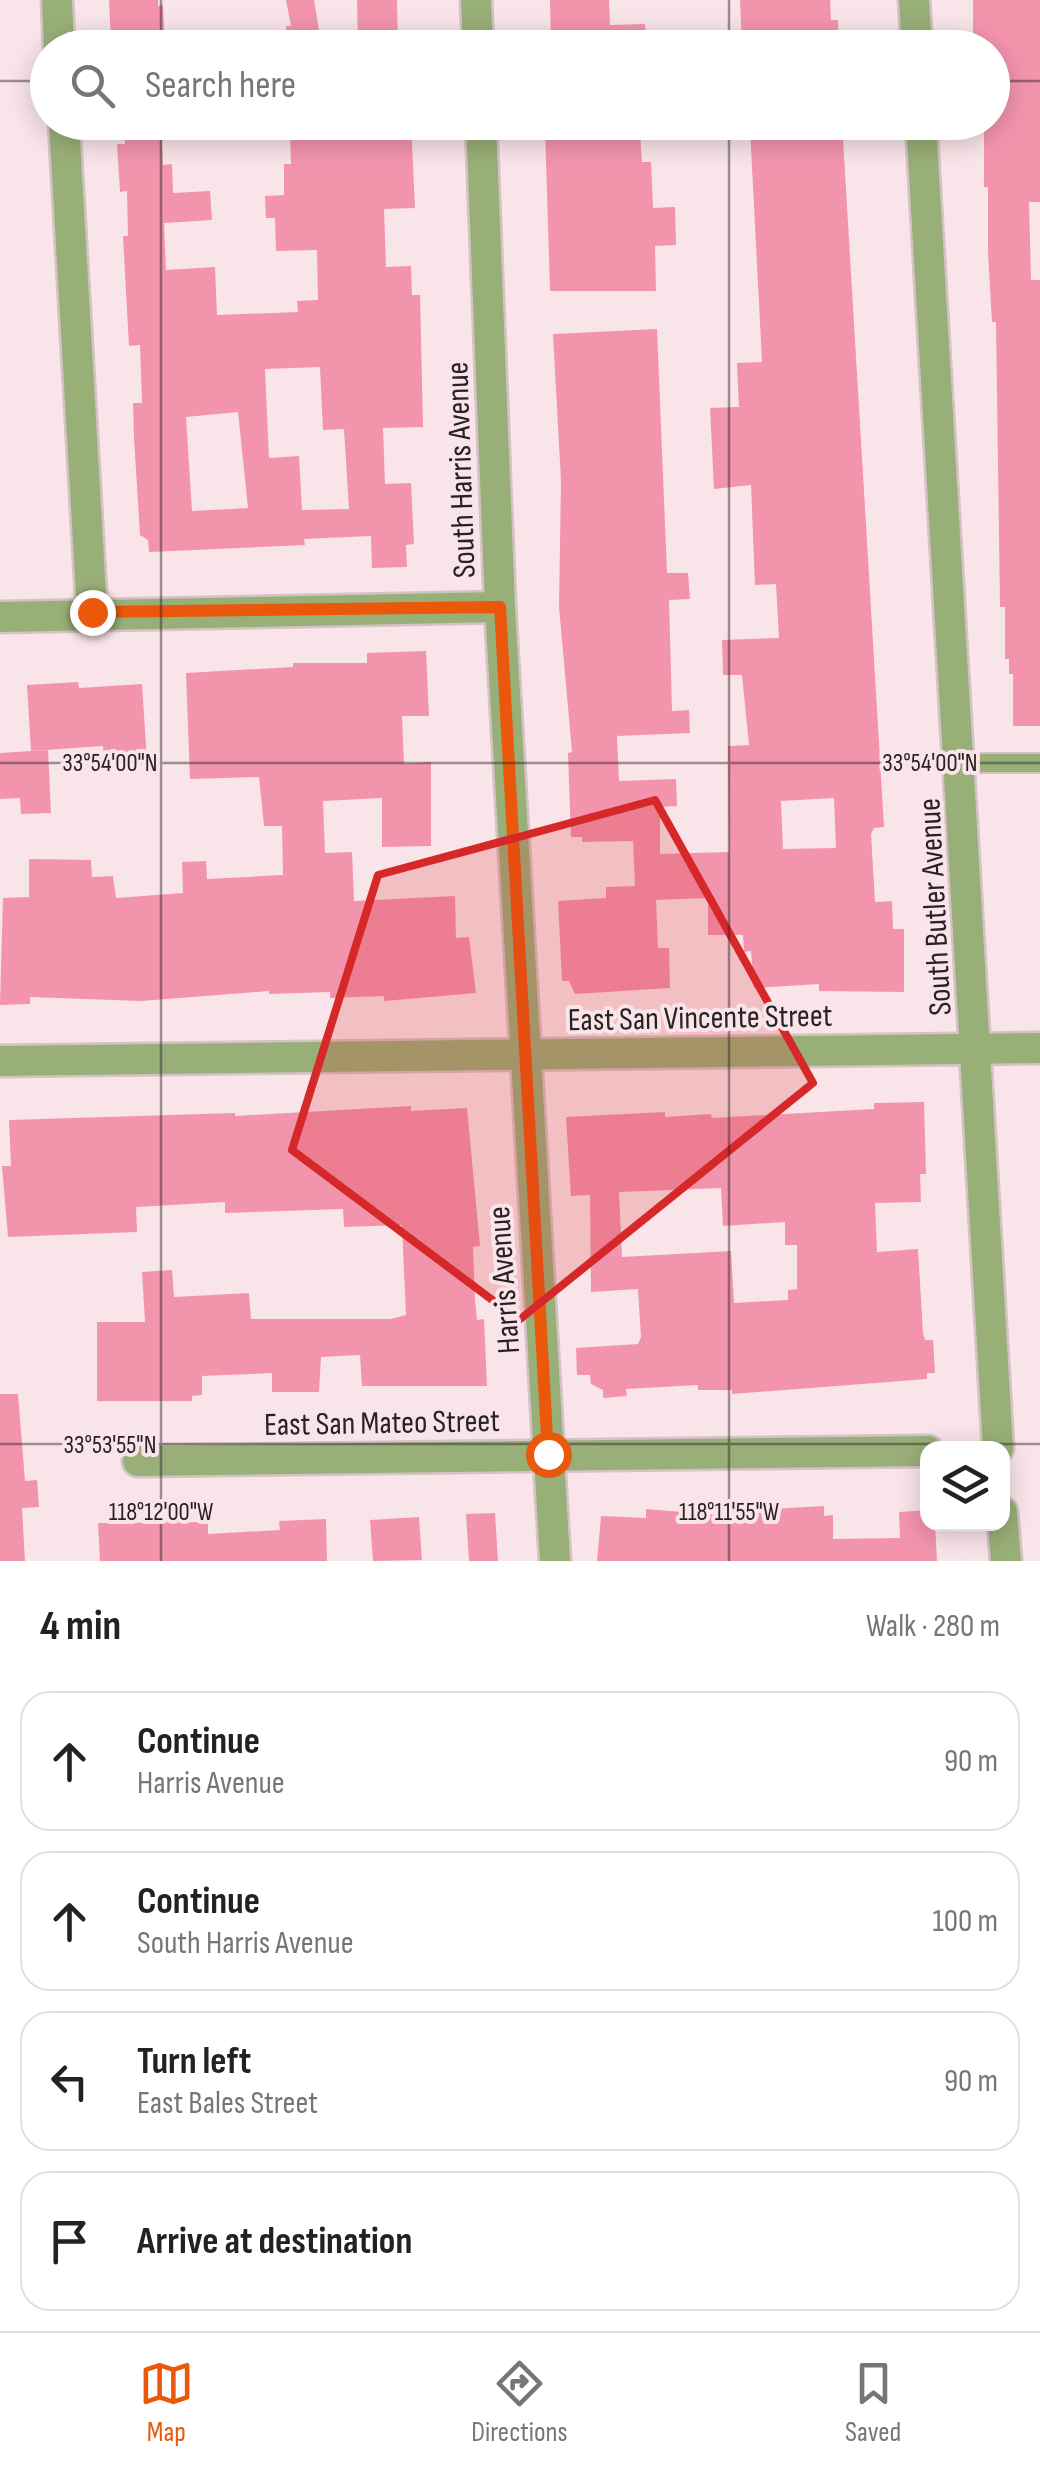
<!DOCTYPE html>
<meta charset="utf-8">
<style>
body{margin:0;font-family:"Sofia Sans Condensed",sans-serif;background:#f2f2f2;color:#222}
.controls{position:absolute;right:30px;bottom:30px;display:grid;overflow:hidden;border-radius:20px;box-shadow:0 5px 25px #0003}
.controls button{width:90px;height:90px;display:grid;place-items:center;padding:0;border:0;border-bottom:2px solid #e0e0e0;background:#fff;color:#222;font:50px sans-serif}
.stop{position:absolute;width:30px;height:30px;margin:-22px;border:8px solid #ea580c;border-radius:50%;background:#fff}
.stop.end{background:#ea580c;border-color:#fff;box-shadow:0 2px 10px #0008}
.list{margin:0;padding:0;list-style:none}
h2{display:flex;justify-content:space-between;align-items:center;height:130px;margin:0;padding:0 40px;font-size:42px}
h2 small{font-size:32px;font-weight:400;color:#767676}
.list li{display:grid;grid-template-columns:65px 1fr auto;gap:30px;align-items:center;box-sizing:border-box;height:140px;margin:0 20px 20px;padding:0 20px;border:2px solid #e0e0e0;border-radius:30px}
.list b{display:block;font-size:38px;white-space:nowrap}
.list p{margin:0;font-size:32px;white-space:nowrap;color:#767676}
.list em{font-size:32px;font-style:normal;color:#767676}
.icon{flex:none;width:55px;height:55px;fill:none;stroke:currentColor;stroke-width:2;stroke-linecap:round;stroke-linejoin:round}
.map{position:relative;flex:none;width:1040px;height:1561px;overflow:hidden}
.search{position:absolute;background:#fff;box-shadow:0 5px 25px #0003;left:30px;right:30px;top:30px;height:110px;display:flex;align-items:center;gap:25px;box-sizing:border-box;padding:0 35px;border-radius:55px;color:#767676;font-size:38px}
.sheet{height:770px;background:#fff}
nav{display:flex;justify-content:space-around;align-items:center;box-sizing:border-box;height:140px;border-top:2px solid #e0e0e0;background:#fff;font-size:28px;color:#767676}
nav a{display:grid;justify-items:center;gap:5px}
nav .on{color:#ea580c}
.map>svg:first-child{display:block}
.building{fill:#f394ad;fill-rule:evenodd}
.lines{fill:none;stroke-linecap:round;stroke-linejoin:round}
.service-casing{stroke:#d4c2c6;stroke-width:22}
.minor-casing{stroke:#d4c2c6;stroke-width:35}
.service{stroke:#99af78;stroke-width:18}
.minor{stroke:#99af78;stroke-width:30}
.route{stroke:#ea580c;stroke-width:12}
.marked{fill:#d62828;fill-opacity:0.2;stroke:#d62828;stroke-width:8;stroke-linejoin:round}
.ticks{fill:none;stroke:#292224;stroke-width:2.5;stroke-opacity:0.45}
.labels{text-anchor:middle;stroke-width:8;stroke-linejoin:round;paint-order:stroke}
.street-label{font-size:32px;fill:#292224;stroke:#f9e5e9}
.ticks-label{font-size:25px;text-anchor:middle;fill:#292224;stroke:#f9e5e9;stroke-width:8;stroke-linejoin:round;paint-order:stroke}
</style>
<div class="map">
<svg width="1040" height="1561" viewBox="0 0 1040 1561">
<rect width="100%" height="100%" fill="#f9e5e9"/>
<g class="building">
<polygon points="109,0 158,0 158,6 163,5 165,48 138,48 138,39 111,40"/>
<polygon points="286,0 314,0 322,48 287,48 286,26 291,26"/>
<polygon points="357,0 397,0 398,48 358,48"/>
<polygon points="550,0 609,0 610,25 645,24 647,48 551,48"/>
<polygon points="740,0 830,0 831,20 838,20 839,48 742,48"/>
<polygon points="973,0 1040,0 1040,202 1029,202 1031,280 1040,280 1040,726 1013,726 1013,674 1009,674 1009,659 1005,659 1005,607 1000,607 996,322 992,322 988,253 988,187 984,187 984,122 992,122 992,48 973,48"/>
<path d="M 124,122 L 161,122 L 163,165 L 172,164 L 173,193 L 210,191 L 212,220 L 164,223 L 166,270 L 215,267 L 217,315 L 298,312 L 297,301 L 318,300 L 317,250 L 276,251 L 275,218 L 266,218 L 265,196 L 284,195 L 284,164 L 291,164 L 290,134 L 336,132 L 338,139 L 362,136 L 361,122 L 411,122 L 415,208 L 384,209 L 386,267 L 411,266 L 412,295 L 420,295 L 423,427 L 383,428 L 385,484 L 411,483 L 414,544 L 406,545 L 407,567 L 372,568 L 371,536 L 304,539 L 305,545 L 149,552 L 148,540 L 140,535 L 134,438 L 133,403 L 142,403 L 140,345 L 129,346 L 123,236 L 128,236 L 127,191 L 120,192 L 117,144 L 125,144 ZM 320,367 L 323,430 L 344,429 L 349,509 L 302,510 L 299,456 L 269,458 L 265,369 ZM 238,412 L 248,508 L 192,511 L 186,417 Z"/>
<polygon points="555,122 620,122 620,133 640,132 642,162 651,162 653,208 675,207 676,245 655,246 656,291 550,291 545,128 555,128"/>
<path d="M 798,122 L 842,122 L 884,827 L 874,828 L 871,834 L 875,902 L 892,901 L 893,929 L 904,929 L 904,992 L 819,991 L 819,984 L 754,988 L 751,951 L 744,952 L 743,935 L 708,935 L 708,898 L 656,900 L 658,948 L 669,948 L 670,988 L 575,994 L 569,981 L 562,981 L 558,901 L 606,898 L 606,887 L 635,886 L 633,841 L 582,842 L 582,837 L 571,837 L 568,753 L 572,752 L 559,607 L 561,481 L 553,334 L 657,329 L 667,573 L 688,573 L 690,599 L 669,600 L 672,711 L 689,710 L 690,733 L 617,736 L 619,781 L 676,779 L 677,806 L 660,807 L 660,854 L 729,852 L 728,746 L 749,745 L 742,675 L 723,675 L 722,640 L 779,638 L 776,584 L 755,585 L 751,485 L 714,489 L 710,408 L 739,407 L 737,363 L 762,362 L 750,128 ZM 834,798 L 836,848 L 783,849 L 781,801 Z"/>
<polygon points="426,651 429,716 402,716 404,764 431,762 431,846 382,847 382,798 323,801 325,853 352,852 354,901 455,896 456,938 469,937 476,993 384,1001 384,996 330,998 330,992 269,994 269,991 141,1001 30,997 30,1004 0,1005 3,898 29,897 29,859 91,860 92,877 113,876 116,898 183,893 182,862 206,861 207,879 283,875 282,826 264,826 259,777 190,779 186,673 293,667 293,663 367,663 367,653"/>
<polygon points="78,682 79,688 142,684 147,761 104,764 103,746 31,751 27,685"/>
<polygon points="48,750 51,813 21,814 20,798 0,799 0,753"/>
<path d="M 924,1102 L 926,1174 L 920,1174 L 921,1202 L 875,1203 L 877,1252 L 918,1249 L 923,1333 L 925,1340 L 933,1340 L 935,1373 L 927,1373 L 927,1379 L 732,1394 L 732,1390 L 698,1390 L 698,1385 L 626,1389 L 627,1396 L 603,1398 L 603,1390 L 591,1384 L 590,1375 L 577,1375 L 576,1348 L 638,1344 L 641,1337 L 638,1289 L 591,1292 L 590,1195 L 571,1196 L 566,1117 L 665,1112 L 665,1117 L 711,1114 L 712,1118 L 874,1109 L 874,1103 ZM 721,1188 L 723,1226 L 785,1222 L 785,1245 L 797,1245 L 797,1289 L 788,1290 L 788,1300 L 734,1303 L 731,1251 L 622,1257 L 619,1192 Z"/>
<polygon points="411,1106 411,1111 467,1108 480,1246 473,1247 475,1301 477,1320 484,1319 487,1386 362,1386 360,1355 321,1357 319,1392 272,1392 272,1373 202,1376 202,1395 192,1396 192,1401 97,1401 97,1322 145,1322 142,1272 172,1270 174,1297 249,1293 251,1319 391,1319 406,1315 402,1225 344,1227 343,1209 225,1213 225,1202 136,1207 137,1232 8,1237 2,1166 11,1166 9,1120 235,1113 235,1116"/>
<polygon points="0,1394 18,1394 25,1481 37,1480 39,1507 22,1508 25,1561 0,1561"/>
<polygon points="728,1499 734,1511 824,1506 824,1516 833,1515 833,1539 900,1538 899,1512 928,1510 928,1524 935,1524 937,1561 597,1561 601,1516 646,1518 646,1509 718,1515"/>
<polygon points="495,1513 498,1561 469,1561 466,1514"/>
<polygon points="419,1517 422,1560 373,1561 370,1520"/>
<polygon points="326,1519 327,1561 100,1561 98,1523 208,1522 208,1534 280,1530 279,1521"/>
</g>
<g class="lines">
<g class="service-casing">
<polyline id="service" points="962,763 1040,763"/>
</g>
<g class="minor-casing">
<g id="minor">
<polyline points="57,0 59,48"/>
<polyline points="476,0 478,48"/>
<polyline points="914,0 917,48"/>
<polyline points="64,122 92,612"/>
<polyline points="481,122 500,607 555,1561"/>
<polyline points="921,122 998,1448"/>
<polyline points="0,617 500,607"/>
<polyline points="0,1061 1040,1048"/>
<polyline points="138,1461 928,1451"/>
<polyline points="1002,1512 1006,1561"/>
</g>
</g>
<use href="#service" class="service"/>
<use href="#minor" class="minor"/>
</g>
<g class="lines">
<polyline class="route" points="92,612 500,607 548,1454"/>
</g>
<path class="marked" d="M 655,800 L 813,1083 L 519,1320 L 292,1150 L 378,875 Z"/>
<path class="ticks" d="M 161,0 L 161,48M 729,0 L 729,48M 0,81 L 48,81M 992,81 L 1040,81M 161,122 L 161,1561M 729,122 L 729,1561M 0,763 L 1040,763M 0,1444 L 1040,1444"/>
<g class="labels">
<g class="street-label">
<text transform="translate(460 470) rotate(-92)" y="11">South Harris Avenue</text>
<text transform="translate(934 907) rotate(-93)" y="11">South Butler Avenue</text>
<text transform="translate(700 1017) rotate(-1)" y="11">East San Vincente Street</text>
<text transform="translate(503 1280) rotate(-94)" y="11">Harris Avenue</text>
<text transform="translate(382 1422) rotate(-1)" y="11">East San Mateo Street</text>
</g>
</g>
<g class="ticks-label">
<text x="110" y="771">33°54'00"N</text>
<text x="930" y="771">33°54'00"N</text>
<text x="110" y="1453">33°53'55"N</text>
<text x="161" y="1520">118°12'00"W</text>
<text x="729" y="1520">118°11'55"W</text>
</g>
</svg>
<div class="controls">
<button><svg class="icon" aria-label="layers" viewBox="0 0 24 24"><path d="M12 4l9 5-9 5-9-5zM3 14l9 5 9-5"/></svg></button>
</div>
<div class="stop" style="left:548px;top:1454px"></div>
<div class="stop end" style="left:92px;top:612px"></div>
<div class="search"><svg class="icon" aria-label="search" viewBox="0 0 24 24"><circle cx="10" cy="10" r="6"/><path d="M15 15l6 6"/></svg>Search here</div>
</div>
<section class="sheet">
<h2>4 min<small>Walk · 280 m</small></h2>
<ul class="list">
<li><svg class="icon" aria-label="ahead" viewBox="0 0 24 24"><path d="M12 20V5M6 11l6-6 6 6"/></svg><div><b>Continue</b><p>Harris Avenue</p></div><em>90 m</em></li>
<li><svg class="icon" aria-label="ahead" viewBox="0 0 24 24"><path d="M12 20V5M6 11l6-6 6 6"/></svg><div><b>Continue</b><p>South Harris Avenue</p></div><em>100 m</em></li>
<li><svg class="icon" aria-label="left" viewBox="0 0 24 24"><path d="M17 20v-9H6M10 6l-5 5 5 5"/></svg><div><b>Turn left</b><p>East Bales Street</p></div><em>90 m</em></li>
<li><svg class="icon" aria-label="arrive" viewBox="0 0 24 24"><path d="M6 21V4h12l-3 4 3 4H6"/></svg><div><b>Arrive at destination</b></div></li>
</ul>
</section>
<nav>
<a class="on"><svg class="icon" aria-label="map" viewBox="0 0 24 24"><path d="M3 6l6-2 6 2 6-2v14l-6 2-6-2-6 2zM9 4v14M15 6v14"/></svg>Map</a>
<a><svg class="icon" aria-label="directions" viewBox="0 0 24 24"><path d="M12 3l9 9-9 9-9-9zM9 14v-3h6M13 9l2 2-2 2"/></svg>Directions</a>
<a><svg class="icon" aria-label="saved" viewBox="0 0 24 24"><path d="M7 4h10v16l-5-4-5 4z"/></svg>Saved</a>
</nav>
